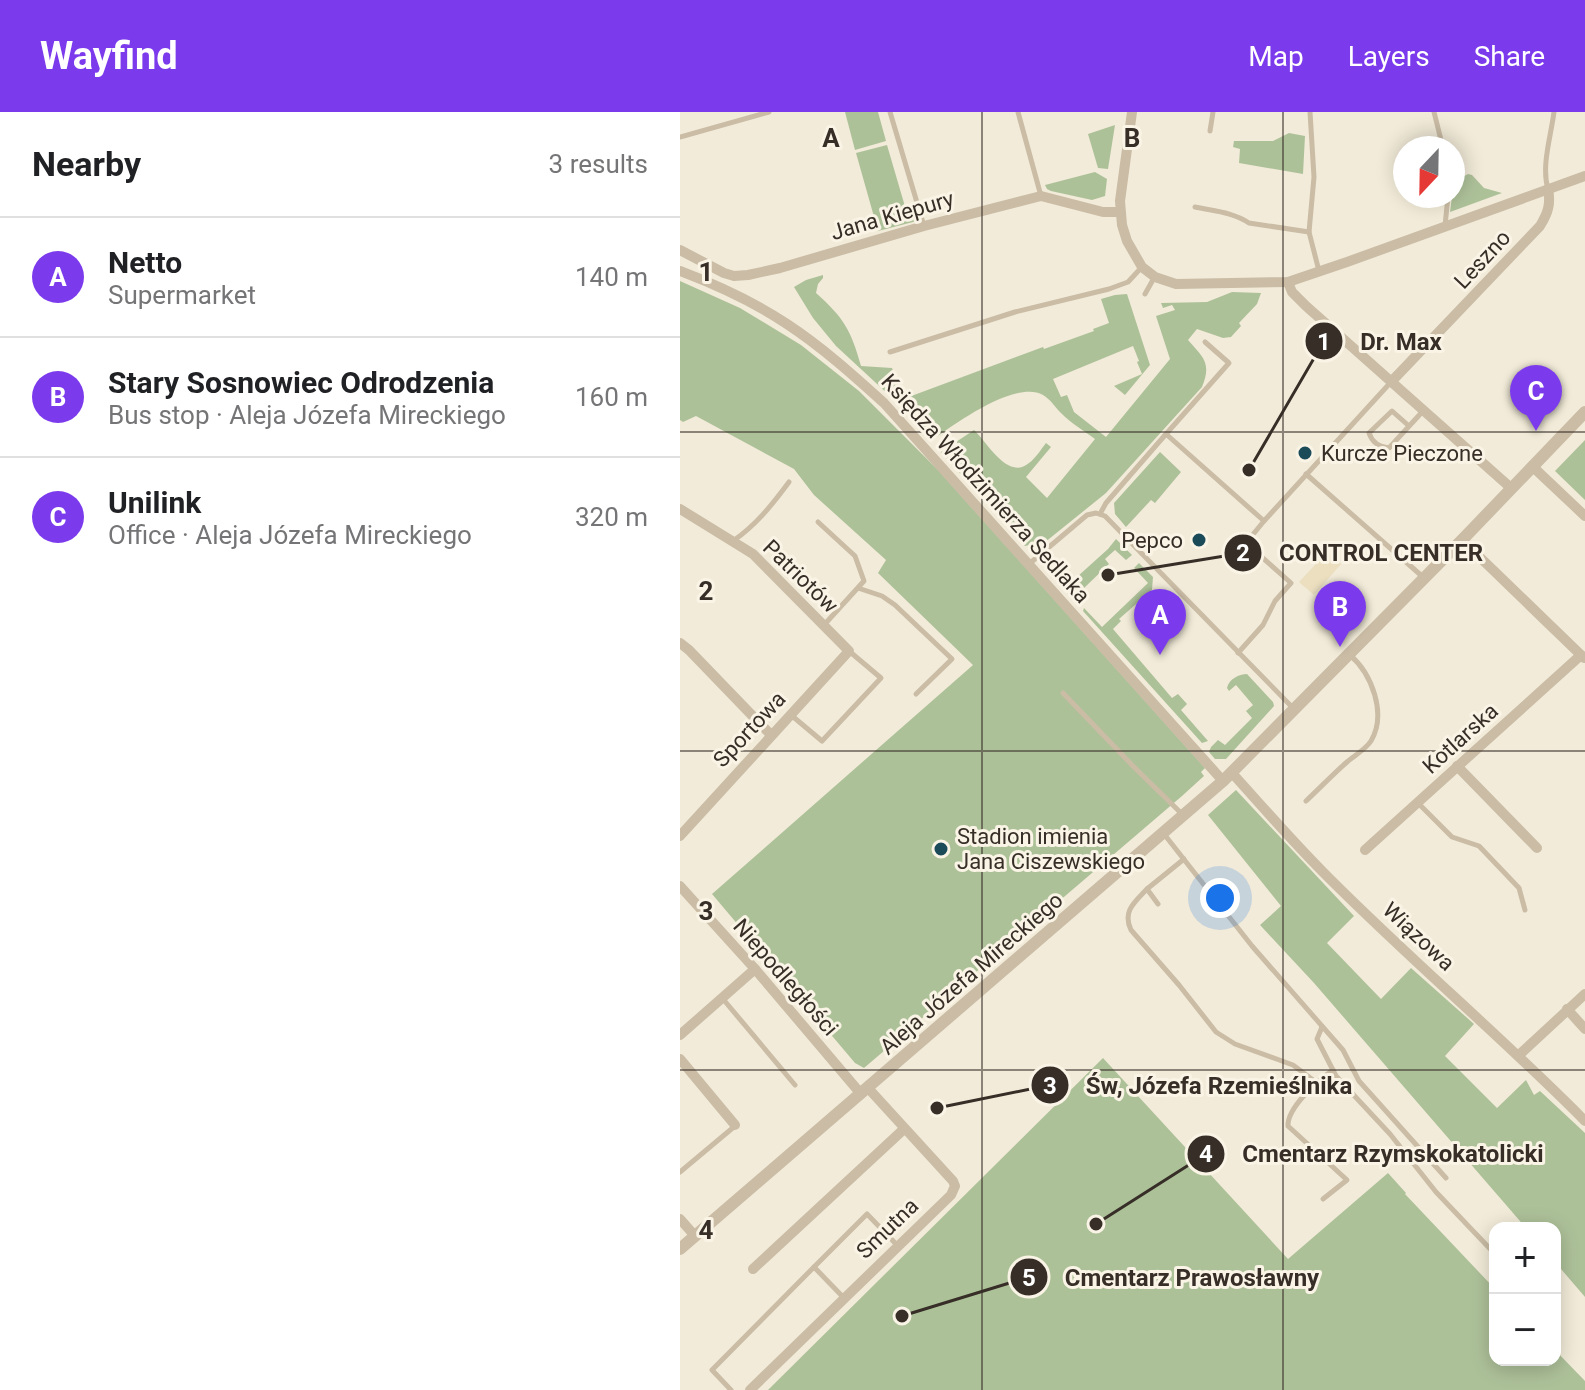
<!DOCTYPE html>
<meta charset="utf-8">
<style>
body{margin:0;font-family:Roboto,sans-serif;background:#f6f6f6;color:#202124}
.controls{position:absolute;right:24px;bottom:24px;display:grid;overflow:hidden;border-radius:16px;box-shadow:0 4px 20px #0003}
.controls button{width:72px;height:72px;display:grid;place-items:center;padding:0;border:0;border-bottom:2px solid #e0e0e0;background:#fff;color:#202124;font:40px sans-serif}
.compass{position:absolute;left:713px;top:24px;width:72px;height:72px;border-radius:50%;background:#fff;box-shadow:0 4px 20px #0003;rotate:202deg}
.you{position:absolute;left:540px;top:786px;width:28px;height:28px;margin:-20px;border:6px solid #fff;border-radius:50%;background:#1a73e8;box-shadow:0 0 0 12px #1a73e833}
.badge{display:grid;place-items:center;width:52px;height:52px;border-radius:50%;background:#7c3aed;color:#fff;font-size:26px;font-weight:700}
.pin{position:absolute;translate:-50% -66px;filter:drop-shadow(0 2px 4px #0008)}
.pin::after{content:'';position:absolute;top:42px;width:28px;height:24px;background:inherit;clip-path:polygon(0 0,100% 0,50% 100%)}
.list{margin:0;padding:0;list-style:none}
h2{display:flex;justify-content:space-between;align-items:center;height:104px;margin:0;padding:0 32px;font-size:34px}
h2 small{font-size:26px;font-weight:400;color:#757577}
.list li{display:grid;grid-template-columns:52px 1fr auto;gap:24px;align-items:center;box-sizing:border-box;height:120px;padding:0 32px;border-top:2px solid #e0e0e0}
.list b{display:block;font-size:30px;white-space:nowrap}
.list p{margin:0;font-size:26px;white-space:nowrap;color:#757577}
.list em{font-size:26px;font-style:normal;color:#757577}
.map{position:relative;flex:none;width:905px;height:1278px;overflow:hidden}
header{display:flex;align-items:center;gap:48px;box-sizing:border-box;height:112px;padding:0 40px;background:#7c3aed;color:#fff}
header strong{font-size:38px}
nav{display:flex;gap:44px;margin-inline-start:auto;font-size:28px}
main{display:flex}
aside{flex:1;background:#fff}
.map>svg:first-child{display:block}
.green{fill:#adc199}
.plaza{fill:#ebdfc0}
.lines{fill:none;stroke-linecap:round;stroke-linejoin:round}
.service{stroke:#cabca5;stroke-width:5}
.minor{stroke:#cabca5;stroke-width:10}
.tertiary{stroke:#cabca5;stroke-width:12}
.grid{fill:none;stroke:#362e27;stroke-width:2;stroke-opacity:0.55}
.poi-dot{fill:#1b4a59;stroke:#faf4e6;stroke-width:3}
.labels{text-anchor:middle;stroke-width:6;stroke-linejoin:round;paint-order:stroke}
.street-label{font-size:22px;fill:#362e27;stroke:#faf4e6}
.poi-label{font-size:22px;fill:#362e27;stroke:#faf4e6;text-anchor:start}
.grid-label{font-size:26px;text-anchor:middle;font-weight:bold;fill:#362e27;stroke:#faf4e6;stroke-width:6;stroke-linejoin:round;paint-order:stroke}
.leader{fill:none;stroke:#362e27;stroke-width:3}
.callout-dot{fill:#362e27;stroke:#faf4e6;stroke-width:3}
.mark-label{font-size:24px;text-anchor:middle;font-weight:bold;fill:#fff}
.callout-label{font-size:24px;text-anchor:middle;font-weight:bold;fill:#362e27;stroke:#faf4e6;stroke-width:6;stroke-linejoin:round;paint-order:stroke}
</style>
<header>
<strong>Wayfind</strong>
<nav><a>Map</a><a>Layers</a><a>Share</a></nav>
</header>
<main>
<aside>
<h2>Nearby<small>3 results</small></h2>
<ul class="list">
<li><span class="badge">A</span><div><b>Netto</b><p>Supermarket</p></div><em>140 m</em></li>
<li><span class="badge">B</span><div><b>Stary Sosnowiec Odrodzenia</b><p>Bus stop · Aleja Józefa Mireckiego</p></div><em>160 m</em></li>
<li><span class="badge">C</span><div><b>Unilink</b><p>Office · Aleja Józefa Mireckiego</p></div><em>320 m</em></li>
</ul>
</aside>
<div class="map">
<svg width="905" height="1278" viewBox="0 0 905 1278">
<rect width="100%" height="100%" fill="#f2ebd9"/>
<g class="green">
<polygon points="165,0 198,0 206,29 175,38"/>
<polygon points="435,13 428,57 418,56 408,22"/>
<polygon points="609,21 625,24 623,62 559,51 560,37 553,35 554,29 593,29"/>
<polygon points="207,33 226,98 236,96 238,105 237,109 198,119 176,41"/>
<polygon points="415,60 427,67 425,84 412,88 371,79 367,77 365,73"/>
<polygon points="788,62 792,63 804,76 822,81 770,100 774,70"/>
<path d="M 143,163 L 143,166 L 138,172 L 136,181 C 164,206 171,218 181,254 L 212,256 L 217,270 L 220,270 L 226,286 L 363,235 L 364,237 L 414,219 L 413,217 L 429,211 L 421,187 L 435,183 L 447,182 L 470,253 L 445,283 L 434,274 L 462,262 L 457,250 L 459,249 L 453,234 L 373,267 L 381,285 L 387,283 L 394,300 L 426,325 L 490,247 L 476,204 L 495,198 L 492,193 L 483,196 L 481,191 L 527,190 L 552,180 L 581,181 L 577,192 L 559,211 L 561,214 L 551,225 L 543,226 L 517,217 L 508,228 C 523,245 532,251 522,275 L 426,381 L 364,431 L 360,433 L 358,431 L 345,434 L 261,340 L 294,318 C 307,330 328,369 349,351 C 356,346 361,337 366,331 L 371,335 L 346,365 L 367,386 L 415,327 C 403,318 392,312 381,301 C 375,295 370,287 363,283 C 336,267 273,313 251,329 L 223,296 L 156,234 L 133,206 L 114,175 L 126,168 Z"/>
<polygon points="0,169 60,196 121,233 179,279 258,358 525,656 521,660 524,664 502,684 184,956 175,951 32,782 293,553 198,461 206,448 134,383 114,357 16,304 3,310 0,308"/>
<polygon points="905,328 905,388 875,359"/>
<polygon points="480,340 501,360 475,391 471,388 446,415 435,402 434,391"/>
<polygon points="436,427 452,443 446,448 435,438 425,447 429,452 404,476 401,473 395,480 393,478 392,480 398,488 394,489 373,465 368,455 387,474 428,437"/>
<polygon points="459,451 473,465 472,478 439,507 441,509 433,517 492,586 498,582 507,592 501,598 528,629 522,631 403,499 404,496 422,515 468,471 454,456"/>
<path d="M 567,562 L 593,590 L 594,594 L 546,647 L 535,647 L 529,640 L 531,635 L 538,628 L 545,633 L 572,606 L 566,599 L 573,593 L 556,573 L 549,579 L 547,576 C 549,567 559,562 567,562 Z"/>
<polygon points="556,678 674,804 647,831 701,887 731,856 794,912 765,944 817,996 846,968 854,983 860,979 905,1021 905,1185 875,1150 875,1116 846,1116 634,871 580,813 601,794 528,703"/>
<polygon points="423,946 608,1147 708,1061 726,1081 725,1082 815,1177 815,1248 875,1248 875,1238 905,1269 905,1278 88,1278"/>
</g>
<polygon class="plaza" points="647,440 661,452 634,483 619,470"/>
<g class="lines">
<g class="service">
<polyline points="210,0 244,114"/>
<polyline points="338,0 361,84"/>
<polyline points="630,0 634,65 629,120 639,159"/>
<polyline points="754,0 763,36"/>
<polyline points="530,19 533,0"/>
<polyline points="0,25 89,0"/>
<path d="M 868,77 C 861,54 871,24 874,0"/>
<path d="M 515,95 C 533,99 553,100 569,111 L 629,120"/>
<polyline points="765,114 768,84"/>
<polyline points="465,182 474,166"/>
<polyline points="210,240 335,200 429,177 448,170 461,156"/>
<path d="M 729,314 L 712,299 L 689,321 C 692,330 699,335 709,336 L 743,299"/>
<polyline points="486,322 549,251 525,230"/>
<polyline points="626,362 743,465"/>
<polyline points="420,402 426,391 486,322 584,409 711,270"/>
<polyline points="138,410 175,444 184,469 144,513"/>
<path d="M 53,429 C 76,413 92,393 109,370"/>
<polyline points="349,452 407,403 416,401 425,404 614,597"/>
<polyline points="178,476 202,484 215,493 272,547 236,582"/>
<polyline points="558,541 583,513 595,489 611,471 566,431 584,409"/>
<polyline points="383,581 453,654 503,703"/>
<polyline points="111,603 142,629 201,566 169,539"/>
<path d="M 626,689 C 640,676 653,662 667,650 C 674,644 686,637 691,629 C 707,602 692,562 670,543"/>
<polyline points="738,691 772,725 799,734 839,776 845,798"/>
<polyline points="484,722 572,834 663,938 679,969 766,1066"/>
<path d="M 467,777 C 455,790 442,799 451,818 L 499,873 L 536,920 L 555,932 L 613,953 L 637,971"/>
<polyline points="478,792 467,777 504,747"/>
<polyline points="43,887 115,973"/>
<polyline points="642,915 637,927 656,964 710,1022 756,1080 815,1142"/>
<polyline points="0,1060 55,1014"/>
<path d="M 643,1087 L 667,1068 L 608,1014 C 607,996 638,968 653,958"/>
<polyline points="134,1155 187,1102 218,1134"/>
<polyline points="51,1278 32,1258 134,1155 164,1186"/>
</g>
<g class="minor">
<polyline points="452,0 440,89 442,113 447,129 462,155 475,165 496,172 608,170 667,150 905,64"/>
<polyline points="0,138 44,161 54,164 68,163 100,156 244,114 361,84 423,100 440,100"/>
<path d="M 0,159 C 37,173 74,190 107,212 C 142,235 173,263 204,291 L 543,669"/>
<polyline points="608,170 612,180 626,194 831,376"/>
<path d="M 711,270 L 860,114 C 868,101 871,92 868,77"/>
<polyline points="852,354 905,404"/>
<polyline points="0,397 73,442 169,539 0,724"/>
<polyline points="782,428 904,546"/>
<polyline points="0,531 9,538 91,623"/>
<polyline points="777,654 857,736"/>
<path d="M 552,661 C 582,694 611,728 643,760 C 728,846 820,923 905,1009"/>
<polyline points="685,738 901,543"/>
<polyline points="0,774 75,857 181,982"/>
<polyline points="887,897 905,917"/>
<polyline points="0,923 75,857"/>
<polyline points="839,943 905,882"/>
<polyline points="0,947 55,1013"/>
<polyline points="0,1107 15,1124"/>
<polyline points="73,1157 224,1017"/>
<polyline points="70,1278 271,1083 275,1074 273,1069 188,976"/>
</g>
<polyline class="tertiary" points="0,1137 543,669 782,428 905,300"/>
</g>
<path class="grid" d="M 302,0 L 302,1278M 603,0 L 603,1278M 0,320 L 905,320M 0,639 L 905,639M 0,958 L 905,958"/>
<g class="poi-dot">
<circle cx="625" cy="341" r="8"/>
<circle cx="519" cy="428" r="8"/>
<circle cx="261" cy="737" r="8"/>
</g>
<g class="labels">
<g class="street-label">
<text transform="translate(212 103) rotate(-16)" y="8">Jana Kiepury</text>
<text transform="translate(802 147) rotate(-47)" y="8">Leszno</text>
<text transform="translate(306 376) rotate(48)" y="8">Księdza Włodzimierza Sedlaka</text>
<text transform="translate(121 464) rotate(44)" y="8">Patriotów</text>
<text transform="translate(69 617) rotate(-47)" y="8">Sportowa</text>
<text transform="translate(780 626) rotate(-42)" y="8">Kotlarska</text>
<text transform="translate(739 824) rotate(43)" y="8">Wiązowa</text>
<text transform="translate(291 861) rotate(-41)" y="8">Aleja Józefa Mireckiego</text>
<text transform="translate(106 865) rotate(49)" y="8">Niepodległości</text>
<text transform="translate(207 1116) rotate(-44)" y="8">Smutna</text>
</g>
<g class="poi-label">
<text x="641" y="349">Kurcze Pieczone</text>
<text x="503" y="436" text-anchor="end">Pepco</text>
<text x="277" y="732">Stadion imienia<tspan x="277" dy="25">Jana Ciszewskiego</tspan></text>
</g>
</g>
<g class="grid-label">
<text x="151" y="35">A</text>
<text x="452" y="35">B</text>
<text x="26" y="169">1</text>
<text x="26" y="488">2</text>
<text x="26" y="808">3</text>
<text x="26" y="1127">4</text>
</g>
<path class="leader" d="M569 358L644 229M428 463L563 441M257 996L370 973M416 1112L526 1042M222 1204L349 1165"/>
<g class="callout-dot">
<circle cx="569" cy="358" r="8"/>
<circle cx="428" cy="463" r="8"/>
<circle cx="257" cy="996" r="8"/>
<circle cx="416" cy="1112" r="8"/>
<circle cx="222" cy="1204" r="8"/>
<circle cx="644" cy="229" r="20"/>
<circle cx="563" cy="441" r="20"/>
<circle cx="370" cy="973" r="20"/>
<circle cx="526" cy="1042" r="20"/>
<circle cx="349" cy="1165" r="20"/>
</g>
<g class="mark-label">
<text x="644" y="238">1</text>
<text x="563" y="449">2</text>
<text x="370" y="982">3</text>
<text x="526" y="1050">4</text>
<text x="349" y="1174">5</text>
</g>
<g class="callout-label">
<text x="721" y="238">Dr. Max</text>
<text x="701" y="449">CONTROL CENTER</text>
<text x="539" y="982">Św, Józefa Rzemieślnika</text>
<text x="713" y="1050">Cmentarz Rzymskokatolicki</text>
<text x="512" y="1174">Cmentarz Prawosławny</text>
</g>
</svg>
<div class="controls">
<button>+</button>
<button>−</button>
</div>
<svg class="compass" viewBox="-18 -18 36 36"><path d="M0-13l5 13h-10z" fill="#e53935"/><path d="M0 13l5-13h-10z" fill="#757577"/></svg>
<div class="you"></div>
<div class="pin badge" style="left:480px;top:543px">A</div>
<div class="pin badge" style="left:660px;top:535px">B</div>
<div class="pin badge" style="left:856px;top:319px">C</div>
</div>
</main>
